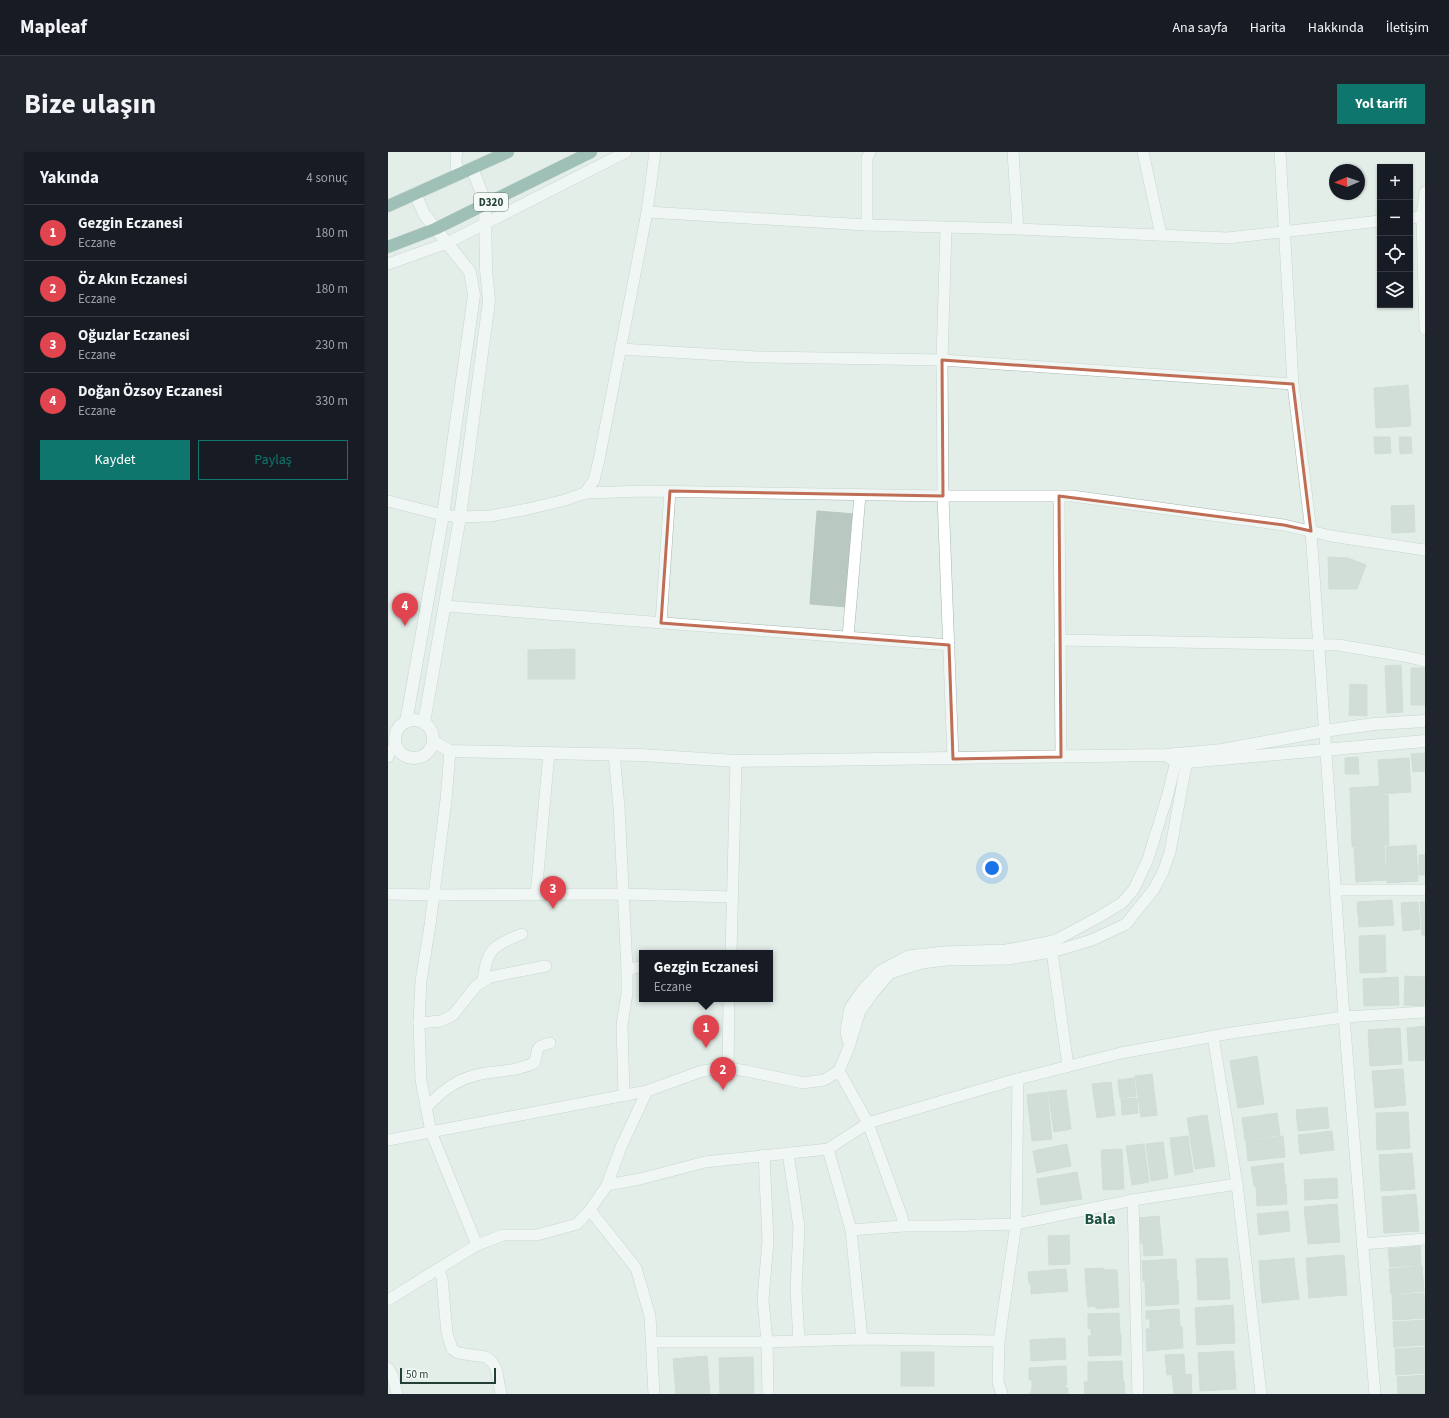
<!DOCTYPE html>
<html lang="tr">
<meta charset="utf-8">
<style>
body{margin:0;font-family:"Source Sans 3",sans-serif;background:#20242c;color:#f1f3f6}
.controls{position:absolute;right:12px;top:12px;display:grid;overflow:hidden;border-radius:0px;box-shadow:0 1px 3px #0004}
.controls button{width:36px;height:36px;display:grid;place-items:center;padding:0;border:0;border-bottom:1px solid #363941;background:#171b24;color:#f1f3f6;font:20px sans-serif}
.compass{position:absolute;left:941px;top:12px;width:36px;height:36px;border-radius:50%;background:#171b24;box-shadow:0 1px 3px #0004;rotate:268deg}
.scale{position:absolute;left:12px;bottom:10px;width:96px;box-sizing:border-box;padding-left:4px;border:2px solid #234037;border-top:0;font-size:11px;line-height:14px;white-space:nowrap;color:#234037;-webkit-text-stroke:3px #f5faf7;paint-order:stroke}
.you{position:absolute;left:604px;top:716px;width:14px;height:14px;margin:-10px;border:3px solid #fff;border-radius:50%;background:#1a73e8;box-shadow:0 0 0 6px #1a73e833}
.badge{display:grid;place-items:center;width:26px;height:26px;border-radius:50%;background:#0f766e;color:#fff;font-size:13px;font-weight:700}
.pin{position:absolute;translate:-50% -33px;filter:drop-shadow(0 1px 2px #0008)}
.pin::after{content:'';position:absolute;top:21px;width:14px;height:12px;background:inherit;clip-path:polygon(0 0,100% 0,50% 100%)}
.popup{position:absolute;left:251px;top:798px;width:134px;height:52px;box-sizing:border-box;display:grid;place-content:center;border-radius:0px;background:#171b24;filter:drop-shadow(0 1px 3px #0005);font-size:13px;white-space:nowrap;color:#9ea1a6}
.popup b{font-size:15px;color:#f1f3f6}
.popup::after{content:'';position:absolute;left:50%;top:100%;margin-left:-8px;border:8px solid transparent;border-top-color:#171b24}
.list{margin:0;padding:0;list-style:none}
h2{display:flex;justify-content:space-between;align-items:center;height:52px;margin:0;padding:0 16px;font-size:17px}
h2 small{font-size:13px;font-weight:400;color:#9ea1a6}
.list li{display:grid;grid-template-columns:26px 1fr auto;gap:12px;align-items:center;box-sizing:border-box;height:56px;padding:0 16px;border-top:1px solid #363941}
.list b{display:block;font-size:15px;white-space:nowrap}
.list p{margin:0;font-size:13px;white-space:nowrap;color:#9ea1a6}
.list em{font-size:13px;font-style:normal;color:#9ea1a6}
.actions{display:flex;gap:8px;padding:12px 16px}
.actions a{flex:1;padding:9px 0;border:1px solid #0f766e;border-radius:0px;text-align:center;font-size:14px;color:#0f766e}
.actions .main{background:#0f766e;color:#fff}
.icon{flex:none;width:22px;height:22px;fill:none;stroke:currentColor;stroke-width:2;stroke-linecap:round;stroke-linejoin:round}
.map{position:relative;flex:none;width:1037px;height:1242px;overflow:hidden;border-radius:0px}
header{display:flex;align-items:center;gap:24px;box-sizing:border-box;height:56px;padding:0 20px;background:#171b24;border-bottom:1px solid #363941}
header strong{font-size:19px}
nav{display:flex;gap:22px;margin-inline-start:auto;font-size:14px}
.intro{display:flex;align-items:center;justify-content:space-between;box-sizing:border-box;height:96px;padding:0 24px}
h1{margin:0;font-size:28px}
.button{padding:10px 18px;border-radius:0px;background:#0f766e;color:#fff;font-size:14px;font-weight:700}
main{display:flex;gap:24px;padding:0 24px}
aside{flex:1;background:#171b24;border-radius:0px;box-shadow:0 1px 3px #0004}
.map>svg:first-child{display:block}
.building{fill:#b9c9c2;stroke:#b6c8c0}
.lines{fill:none;stroke-linecap:round;stroke-linejoin:round}
.minor-casing{stroke:#a6b6b0;stroke-width:12}
.tertiary-casing{stroke:#a6b6b0;stroke-width:13}
.trunk-casing{stroke:#c1cac7;stroke-width:13}
.minor{stroke:#fff;stroke-width:11}
.tertiary{stroke:#fff;stroke-width:12}
.trunk{stroke:#4b8878;stroke-width:12}
.marked{fill:none;stroke:#bf6d54;stroke-width:3;stroke-linejoin:round}
.labels{text-anchor:middle;stroke-width:3;stroke-linejoin:round;paint-order:stroke}
.shield{fill:#f5faf7;stroke:#627871;stroke-width:1}
.shield-label{font-size:11px;font-weight:bold;fill:#234037}
.district-label{font-size:16px;font-weight:bold;fill:#1e5244;stroke:#f5faf7}
</style>
<header>
<strong>Mapleaf</strong>
<nav><a>Ana sayfa</a><a>Harita</a><a>Hakkında</a><a>İletişim</a></nav>
</header>
<div class="intro"><h1>Bize ulaşın</h1><a class="button">Yol tarifi</a></div>
<main>
<aside>
<h2>Yakında<small>4 sonuç</small></h2>
<ul class="list">
<li><span class="badge" style="background:#e0444e">1</span><div><b>Gezgin Eczanesi</b><p>Eczane</p></div><em>180 m</em></li>
<li><span class="badge" style="background:#e0444e">2</span><div><b>Öz Akın Eczanesi</b><p>Eczane</p></div><em>180 m</em></li>
<li><span class="badge" style="background:#e0444e">3</span><div><b>Oğuzlar Eczanesi</b><p>Eczane</p></div><em>230 m</em></li>
<li><span class="badge" style="background:#e0444e">4</span><div><b>Doğan Özsoy Eczanesi</b><p>Eczane</p></div><em>330 m</em></li>
</ul>
<div class="actions"><a class="main">Kaydet</a><a>Paylaş</a></div>
</aside>
<div class="map">
<svg width="1037" height="1242" viewBox="0 0 1037 1242">
<rect width="100%" height="100%" fill="#e4eee9"/>
<g class="building">
<polygon points="1020,233 1023,274 988,276 986,236"/>
<polygon points="986,285 1002,285 1003,301 987,302"/>
<polygon points="1011,285 1023,285 1024,301 1012,302"/>
<polygon points="1026,353 1027,380 1004,381 1003,354"/>
<polygon points="429,359 467,362 460,455 422,452"/>
<polygon points="940,405 960,406 978,413 969,437 941,437"/>
<polygon points="187,497 187,527 140,527 140,498"/>
<polygon points="1013,513 1015,560 999,561 997,514"/>
<rect x="1023" y="516" width="14" height="37"/>
<polygon points="962,532 979,533 979,564 961,563"/>
<polygon points="1037,601 1037,619 1025,620 1023,602"/>
<polygon points="970,605 971,622 957,622 957,606"/>
<polygon points="1021,606 1023,640 992,642 990,608"/>
<polygon points="992,634 992,643 1000,643 1001,693 964,695 962,636"/>
<polygon points="1028,693 1030,729 999,731 998,695"/>
<polygon points="996,694 998,728 968,730 966,696"/>
<rect x="1031" y="703" width="6" height="20"/>
<polygon points="1004,748 1006,773 971,775 969,750"/>
<polygon points="1030,750 1032,777 1015,779 1013,751"/>
<polygon points="1032,750 1037,750 1037,783 1034,783"/>
<polygon points="997,783 998,820 972,821 971,784"/>
<polygon points="1017,824 1037,825 1036,854 1016,853"/>
<polygon points="1010,825 1011,853 976,854 975,827"/>
<polygon points="1037,874 1037,908 1021,909 1019,876"/>
<polygon points="1012,876 1014,912 982,914 980,878"/>
<polygon points="869,904 876,952 850,956 842,909"/>
<polygon points="1015,917 1018,953 987,956 984,919"/>
<polygon points="764,922 769,963 753,965 747,924"/>
<polygon points="746,926 748,944 732,946 730,928"/>
<polygon points="723,930 727,963 709,966 704,932"/>
<polygon points="678,938 683,977 666,980 660,940"/>
<polygon points="659,940 664,987 644,989 639,943"/>
<polygon points="749,946 750,961 734,963 733,947"/>
<polygon points="939,955 941,976 910,979 908,958"/>
<polygon points="1020,960 1022,996 989,998 988,961"/>
<polygon points="889,961 892,983 857,988 854,966"/>
<polygon points="819,963 827,1014 807,1017 799,966"/>
<polygon points="944,979 946,998 912,1002 910,983"/>
<polygon points="800,984 805,1020 787,1023 782,986"/>
<polygon points="895,984 897,1005 860,1009 858,989"/>
<polygon points="775,990 780,1026 763,1029 758,992"/>
<polygon points="679,992 683,1014 649,1021 645,999"/>
<polygon points="756,992 761,1030 744,1033 738,994"/>
<polygon points="734,997 736,1037 715,1038 713,998"/>
<polygon points="1024,1001 1027,1037 993,1039 991,1003"/>
<polygon points="895,1011 897,1031 866,1034 863,1015"/>
<polygon points="689,1020 694,1047 653,1053 649,1027"/>
<polygon points="949,1026 950,1046 917,1048 916,1028"/>
<polygon points="898,1032 899,1052 869,1054 868,1034"/>
<polygon points="1028,1042 1031,1079 996,1081 994,1045"/>
<polygon points="949,1052 952,1090 920,1092 916,1055"/>
<polygon points="900,1059 902,1079 871,1083 869,1062"/>
<polygon points="771,1064 775,1103 756,1104 755,1091 752,1091 750,1066"/>
<polygon points="681,1083 682,1112 661,1113 660,1084"/>
<polygon points="1032,1094 1033,1113 1002,1115 1000,1097"/>
<polygon points="956,1103 959,1143 921,1146 918,1106"/>
<polygon points="839,1106 841,1125 809,1126 808,1107"/>
<polygon points="906,1106 908,1125 872,1128 871,1109"/>
<polygon points="788,1107 789,1127 755,1129 754,1109"/>
<polygon points="1034,1114 1036,1139 1003,1142 1001,1117"/>
<polygon points="716,1116 716,1118 729,1118 730,1133 698,1135 697,1117"/>
<polygon points="678,1117 680,1139 643,1142 643,1132 641,1132 640,1120"/>
<polygon points="908,1125 911,1147 874,1151 872,1129"/>
<polygon points="841,1126 842,1147 810,1148 809,1127"/>
<polygon points="790,1128 791,1152 758,1154 757,1130"/>
<polygon points="730,1134 731,1155 708,1157 708,1154 700,1155 698,1136"/>
<polygon points="1036,1141 1037,1166 1005,1168 1004,1143"/>
<polygon points="845,1153 847,1191 809,1193 807,1156"/>
<polygon points="791,1157 792,1175 762,1176 762,1167 758,1167 758,1159"/>
<polygon points="731,1161 732,1182 703,1183 703,1176 700,1177 700,1162"/>
<polygon points="1037,1168 1037,1193 1006,1195 1005,1170"/>
<polygon points="794,1175 795,1196 759,1199 758,1177"/>
<polygon points="733,1182 733,1203 701,1204 700,1184"/>
<polygon points="677,1186 678,1207 643,1209 642,1188"/>
<polygon points="1037,1195 1037,1221 1008,1223 1007,1197"/>
<polygon points="845,1199 847,1217 811,1220 810,1201"/>
<rect x="513" y="1200" width="33" height="34"/>
<polygon points="796,1202 797,1222 779,1223 777,1203"/>
<polygon points="319,1204 322,1242 288,1242 285,1207"/>
<polygon points="365,1205 366,1242 332,1242 331,1206"/>
<polygon points="734,1209 735,1228 700,1229 700,1210"/>
<polygon points="678,1214 679,1233 644,1235 644,1228 641,1228 641,1216"/>
<polygon points="847,1218 848,1237 812,1239 811,1221"/>
<polygon points="803,1222 804,1242 786,1242 784,1224"/>
<polygon points="1037,1223 1037,1242 1010,1242 1009,1225"/>
<polygon points="736,1229 737,1242 697,1242 696,1230"/>
<polygon points="677,1234 677,1236 680,1236 680,1242 641,1242 641,1241 644,1241 643,1236"/>
</g>
<g class="lines">
<g class="minor-casing">
<g id="minor">
<polyline points="625,0 630,77"/>
<polyline points="755,0 773,83"/>
<polyline points="892,0 905,232 923,379 956,865 987,1242"/>
<polyline points="69,23 68,6 69,0"/>
<polyline points="1037,40 1034,65 1037,177"/>
<polyline points="259,60 479,73 630,77 839,86 992,69"/>
<polyline points="1022,66 1037,65"/>
<polyline points="479,73 479,6 482,0"/>
<polyline points="558,76 554,208 555,344 565,607"/>
<polyline points="0,112 59,91 238,0"/>
<polyline points="232,197 369,205 554,208 905,232"/>
<polyline points="197,341 206,328 211,308 259,60 267,0"/>
<polyline points="671,344 673,605"/>
<polyline points="0,349 55,363 72,365 102,364 140,357 177,348 197,341 258,339 555,344 684,344 896,373 943,384 1037,398"/>
<polyline points="57,454 561,493"/>
<polyline points="273,471 282,339"/>
<polyline points="460,485 472,343"/>
<polyline points="672,488 950,493 1016,504 1037,509"/>
<polyline points="62,599 58,648 42,773 33,829 31,871 33,928 43,980 89,1093"/>
<polyline points="226,602 231,655 239,817 239,841 234,873 236,943"/>
<polyline points="0,605 2,600 8,593"/>
<polyline points="947,738 1037,738"/>
<polyline points="0,742 45,743 235,742 344,745"/>
<polyline points="148,743 161,601"/>
<polyline points="664,800 680,914"/>
<polyline points="343,801 348,609"/>
<polyline points="239,817 254,815"/>
<path d="M 95,829 C 99,796 105,794 134,782"/>
<polyline points="31,871 53,869 65,863 88,834 102,825 158,814"/>
<polyline points="825,884 849,1032 873,1242"/>
<polyline points="460,889 458,879 462,856 473,840 492,819 520,804 556,800 618,798 655,791 668,788 709,766 734,751 746,737 760,707 780,642 788,609 788,602"/>
<polyline points="340,916 341,847"/>
<polyline points="451,919 480,971 514,1065 515,1074"/>
<path d="M 38,956 C 55,937 72,925 98,921 C 115,919 131,918 146,911 C 152,897 144,896 162,891"/>
<polyline points="0,988 259,939 314,919 328,917 340,916 359,919 415,931 436,928 451,919 461,895 472,859 485,841 502,821 534,811 559,808 620,807 664,800 704,788 738,772 766,737 775,720 782,700 800,602"/>
<polyline points="440,997 463,1078 474,1187"/>
<polyline points="400,1001 411,1075 408,1137 411,1189"/>
<polyline points="376,1003 380,1089 375,1147 379,1190 380,1242"/>
<polyline points="219,1033 252,1027 317,1010 440,997 480,971 622,929 733,901 843,881 956,865 1037,860"/>
<polyline points="745,1048 750,1242"/>
<polyline points="202,1058 248,1116 262,1164 266,1242"/>
<polyline points="463,1078 515,1074 555,1074 628,1072 745,1048 849,1032"/>
<polyline points="974,1092 1037,1087"/>
<polyline points="50,1117 54,1126 59,1181 64,1197 70,1201 98,1205 104,1210 108,1216 113,1242"/>
<polyline points="0,1148 89,1093 115,1083 149,1083 189,1072 202,1058 219,1033 233,995 259,939"/>
<polyline points="264,1190 379,1190 474,1187 611,1189"/>
<polyline points="0,1216 5,1225 9,1242"/>
<polyline points="614,1242 610,1230 611,1189 628,1072 630,927"/>
</g>
</g>
<g class="tertiary-casing">
<g id="tertiary">
<circle cx="26" cy="587" r="19"/>
<polyline points="18,570 55,363 86,143 82,120 36,62 27,41"/>
<polyline points="36,571 72,365 101,149 98,117 97,53 95,44 84,16"/>
<polyline points="45,589 62,599 253,603 348,609 778,603 834,598 936,579 986,572 1037,569"/>
<polyline points="779,604 788,609 799,610 1037,589"/>
</g>
</g>
<g class="trunk-casing">
<g id="trunk">
<polyline points="0,54 120,0"/>
<polyline points="0,95 47,77 203,0"/>
</g>
</g>
<use href="#minor" class="minor"/>
<use href="#tertiary" class="tertiary"/>
<use href="#trunk" class="trunk"/>
</g>
<path d="M0 0H1037V1242H0ZM 554,208 L 905,232 L 923,379 L 896,373 L 671,344 L 673,605 L 565,607 L 561,493 L 273,471 L 282,339 L 555,344 Z" fill="#e4eee9" fill-opacity=".55" fill-rule="evenodd"/>
<path class="marked" d="M 554,208 L 905,232 L 923,379 L 896,373 L 671,344 L 673,605 L 565,607 L 561,493 L 273,471 L 282,339 L 555,344 Z"/>
<g class="labels">
<rect class="shield" x="86" y="41" width="34" height="18" rx="3"/>
<g class="shield-label">
<text x="103" y="54">D320</text>
</g>
<g class="district-label">
<text x="712" y="1072">Bala</text>
</g>
</g>
</svg>
<div class="controls">
<button>+</button>
<button>−</button>
<button><svg class="icon" aria-label="locate" viewBox="0 0 24 24"><circle cx="12" cy="12" r="6"/><path d="M12 2v4M12 18v4M2 12h4M18 12h4"/></svg></button>
<button><svg class="icon" aria-label="layers" viewBox="0 0 24 24"><path d="M12 4l9 5-9 5-9-5zM3 14l9 5 9-5"/></svg></button>
</div>
<svg class="compass" viewBox="-18 -18 36 36"><path d="M0-13l5 13h-10z" fill="#e53935"/><path d="M0 13l5-13h-10z" fill="#9ea1a6"/></svg>
<div class="scale">50 m</div>
<div class="you"></div>
<div class="pin badge" style="left:318px;top:896px;background:#e0444e">1</div>
<div class="popup"><b>Gezgin Eczanesi</b>Eczane</div>
<div class="pin badge" style="left:335px;top:938px;background:#e0444e">2</div>
<div class="pin badge" style="left:165px;top:757px;background:#e0444e">3</div>
<div class="pin badge" style="left:17px;top:474px;background:#e0444e">4</div>
</div>
</main>
